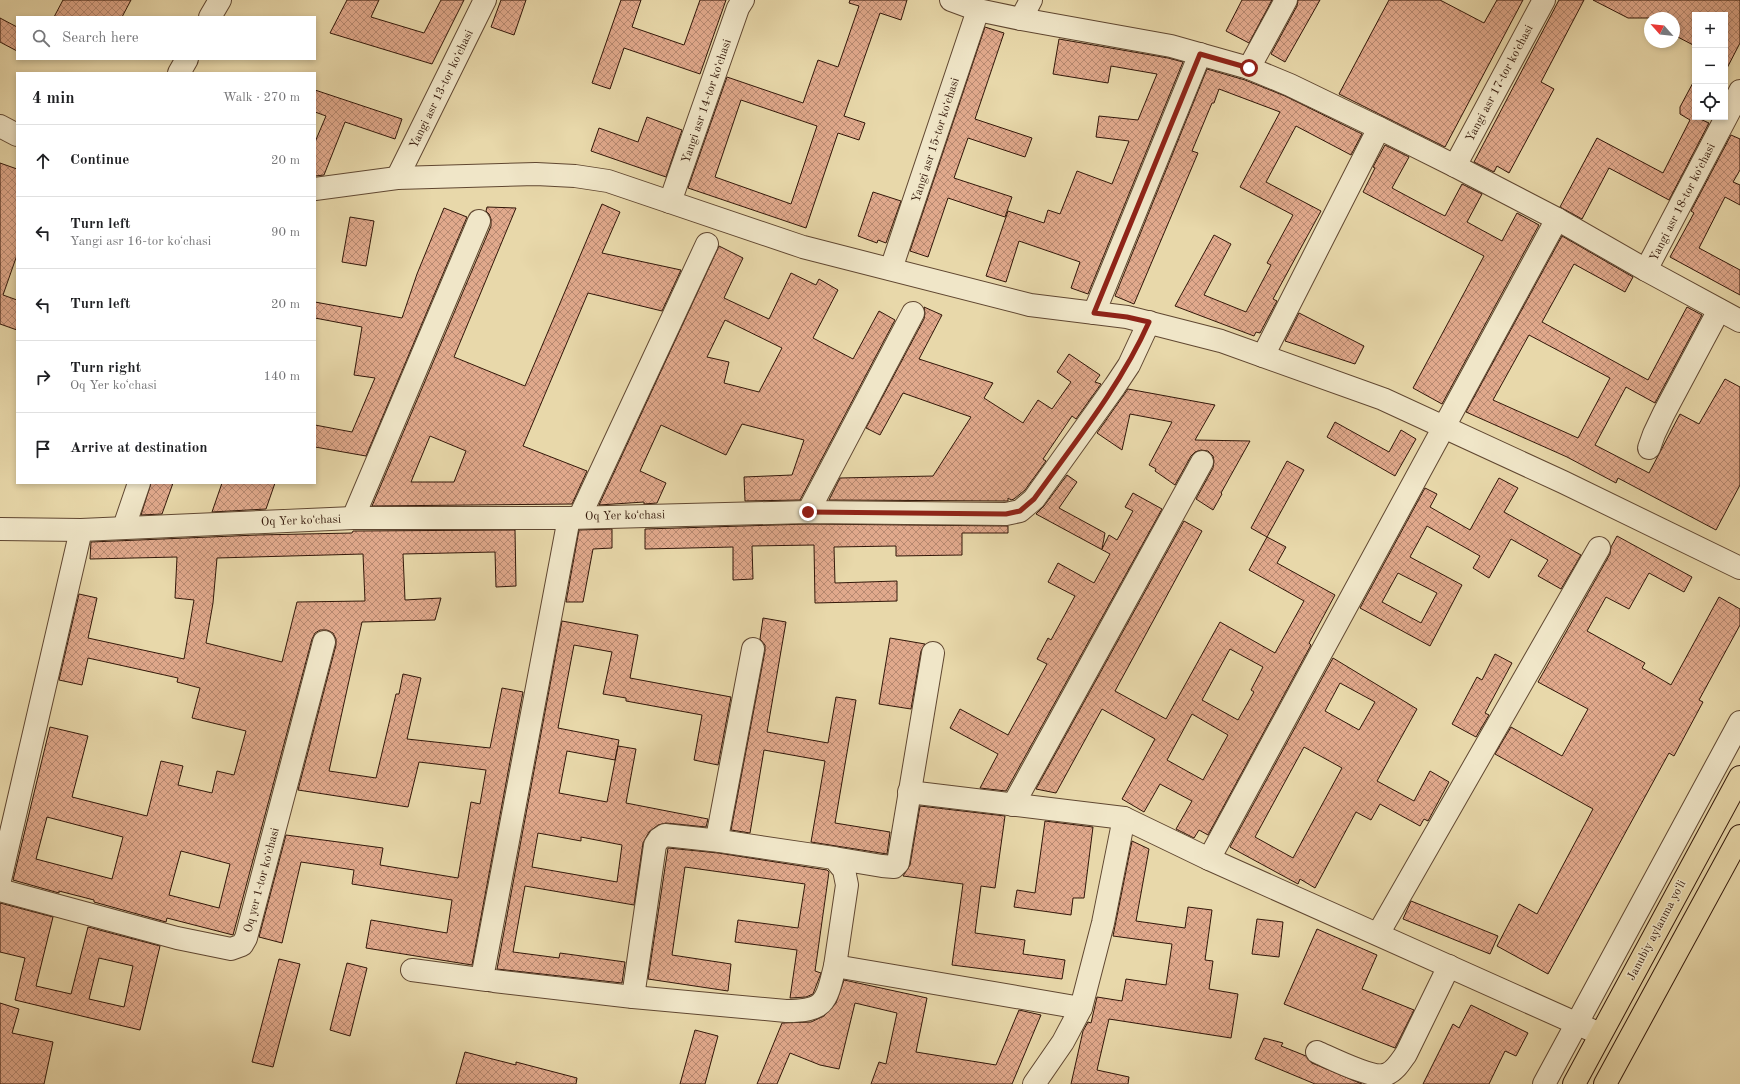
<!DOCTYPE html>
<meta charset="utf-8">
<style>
body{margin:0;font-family:"Old Standard TT",serif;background:#f6f6f6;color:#202124}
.controls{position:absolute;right:12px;top:12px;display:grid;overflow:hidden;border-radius:0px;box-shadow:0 2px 6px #0003}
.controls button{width:36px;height:36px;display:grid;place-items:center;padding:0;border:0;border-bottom:1px solid #e0e0e0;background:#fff;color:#202124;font:20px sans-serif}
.compass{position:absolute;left:1644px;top:12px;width:36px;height:36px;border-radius:50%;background:#fff;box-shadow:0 2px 6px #0003;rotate:297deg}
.stop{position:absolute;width:12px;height:12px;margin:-9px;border:3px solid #8f2418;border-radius:50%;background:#fff}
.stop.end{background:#8f2418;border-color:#fff;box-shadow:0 1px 4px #0008}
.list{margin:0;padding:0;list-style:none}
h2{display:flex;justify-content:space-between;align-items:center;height:52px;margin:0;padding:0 16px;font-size:17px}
h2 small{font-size:13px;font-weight:400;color:#757577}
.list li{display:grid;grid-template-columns:26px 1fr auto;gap:12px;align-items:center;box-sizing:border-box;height:72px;padding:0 16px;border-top:1px solid #e0e0e0}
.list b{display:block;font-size:15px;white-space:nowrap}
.list p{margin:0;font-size:13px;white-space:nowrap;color:#757577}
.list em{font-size:13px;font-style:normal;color:#757577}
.icon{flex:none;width:22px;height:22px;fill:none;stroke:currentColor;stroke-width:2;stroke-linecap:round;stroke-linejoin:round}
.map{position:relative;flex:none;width:1740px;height:1084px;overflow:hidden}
.search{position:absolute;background:#fff;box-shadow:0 2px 6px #0003;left:16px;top:16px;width:300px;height:44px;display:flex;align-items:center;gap:10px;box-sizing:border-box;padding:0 14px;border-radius:0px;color:#757577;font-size:15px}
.panel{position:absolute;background:#fff;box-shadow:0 2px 6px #0003;left:16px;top:72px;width:300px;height:412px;border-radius:0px}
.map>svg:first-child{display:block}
.building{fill:url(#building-cross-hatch);stroke:#321709;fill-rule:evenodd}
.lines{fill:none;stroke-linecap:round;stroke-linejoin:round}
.minor-casing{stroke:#604731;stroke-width:24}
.highway-casing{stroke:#321709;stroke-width:24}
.minor{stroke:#f0e6c8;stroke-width:22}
.highway{stroke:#e8d8aa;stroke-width:22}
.route{stroke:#8f2418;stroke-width:5}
.labels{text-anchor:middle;stroke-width:3;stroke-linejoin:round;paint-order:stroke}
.street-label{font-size:12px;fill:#321709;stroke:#f0e6c8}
</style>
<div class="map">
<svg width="1740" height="1084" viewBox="0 0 1740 1084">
<defs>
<pattern id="building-cross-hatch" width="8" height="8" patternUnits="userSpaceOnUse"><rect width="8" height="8" fill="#e1a98c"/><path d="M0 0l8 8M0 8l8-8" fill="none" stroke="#b78971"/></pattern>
</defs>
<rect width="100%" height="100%" fill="#e8d8aa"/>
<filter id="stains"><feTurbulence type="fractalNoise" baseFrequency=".005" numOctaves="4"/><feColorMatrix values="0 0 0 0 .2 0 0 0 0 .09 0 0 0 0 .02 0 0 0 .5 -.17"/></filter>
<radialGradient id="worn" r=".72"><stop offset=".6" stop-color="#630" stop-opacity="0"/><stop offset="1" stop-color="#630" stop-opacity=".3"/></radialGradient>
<g class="building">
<polygon points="63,0 131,0 122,17 54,17"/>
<polygon points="347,0 379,0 371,17 424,33 441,0 464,0 432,64 330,33"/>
<polygon points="501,0 526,0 514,35 491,27"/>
<polygon points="621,0 641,0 632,27 684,45 700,0 726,0 700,74 624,48 610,89 592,83"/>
<path d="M 850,0 L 907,0 L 901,20 L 880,13 L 844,116 L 865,123 L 859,140 L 838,133 L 806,228 L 688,188 L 727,77 L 803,103 L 818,60 L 838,67 L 859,6 L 849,3 ZM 741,100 L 817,126 L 791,204 L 715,177 Z"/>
<polygon points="1242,0 1272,0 1249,43 1226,31"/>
<polygon points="1298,0 1320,0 1285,62 1271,54 1297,6"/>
<polygon points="1389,0 1440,0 1484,23 1497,0 1523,0 1445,147 1339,94"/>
<polygon points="1559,0 1584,0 1541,82 1554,89 1509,173 1497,166 1494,172 1474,162"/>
<polygon points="1593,0 1740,0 1740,43 1725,72 1725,15 1695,15 1695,46 1674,35 1674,18 1628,18"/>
<polygon points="0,18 17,27 17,51 0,42"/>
<polygon points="985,27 1004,33 975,119 1032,138 1025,157 968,138 954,178 1012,197 1005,217 948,198 928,257 910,251"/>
<polygon points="1059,39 1168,58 1183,62 1088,294 1071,288 1080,262 1019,241 1006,282 986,276 1008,211 1044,223 1048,210 1060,214 1077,171 1112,184 1129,141 1096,137 1099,116 1138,120 1157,74 1111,66 1108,83 1053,74"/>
<polygon points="1207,69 1245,80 1285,96 1362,134 1351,155 1296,126 1266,182 1321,211 1273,299 1277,301 1260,333 1256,332 1254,336 1175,306 1214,235 1231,244 1204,295 1246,312 1271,265 1267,263 1293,215 1240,187 1280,112 1219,89 1214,103 1212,103 1192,151 1198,153 1134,304 1115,296"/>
<polygon points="1695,79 1695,117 1701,117 1700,119 1709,123 1669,200 1609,168 1582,219 1560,207 1597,138 1663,173 1690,120 1680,114 1680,107"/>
<polygon points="315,90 402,119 395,139 345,122 324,175 315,176 315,142 326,116 315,112"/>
<polygon points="647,117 682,130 666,177 591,151 599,128 638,142"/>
<polygon points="1731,135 1740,139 1740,170 1733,182 1740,185 1740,205 1725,197 1699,248 1740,270 1740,295 1670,257 1694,213 1691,211"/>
<polygon points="1385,145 1409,157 1392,188 1433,210 1445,216 1462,184 1482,194 1467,222 1502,241 1517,213 1539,225 1442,404 1413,388 1484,256 1363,192 1375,168 1373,167"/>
<polygon points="0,163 17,169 17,255 3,295 17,300 17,330 0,324"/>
<polygon points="873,192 901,201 886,243 878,240 877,243 858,236"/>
<path d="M 602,204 L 620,212 L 602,253 L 681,270 L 662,311 L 588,293 L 523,446 L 587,471 L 572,504 L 372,506 L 491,226 L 491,219 L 489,214 L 486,211 L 487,207 L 516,208 L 454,357 L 525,386 ZM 430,436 L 466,451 L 454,482 L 411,482 Z"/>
<polygon points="444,208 467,217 366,456 315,447 315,425 352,432 375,378 354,375 362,327 315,318 315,302 402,318 417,274"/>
<polygon points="350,217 374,221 366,266 342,262"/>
<path d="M 1562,236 L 1633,277 L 1625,292 L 1574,264 L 1542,322 L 1648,380 L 1687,307 L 1702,315 L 1655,403 L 1626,387 L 1595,445 L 1649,473 L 1680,414 L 1699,424 L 1725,379 L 1740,387 L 1740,485 L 1716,530 L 1618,478 L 1616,483 L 1567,457 L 1466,412 ZM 1529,335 L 1610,378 L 1578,438 L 1493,400 Z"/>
<path d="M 719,246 L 743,258 L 724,298 L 769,319 L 791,273 L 816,285 L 819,279 L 838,290 L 813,338 L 853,359 L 879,311 L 895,320 L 800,500 L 745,501 L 744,477 L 792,475 L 804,440 L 742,424 L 726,455 L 661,425 L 640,471 L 666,483 L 657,503 L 644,504 L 644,502 L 599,505 ZM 725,320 L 782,348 L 759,392 L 724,383 L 729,362 L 707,357 Z"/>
<polygon points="924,307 942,315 919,359 993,383 984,398 1023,423 1038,400 1052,409 1071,382 1057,372 1069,354 1100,375 1095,382 1101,384 1076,419 1072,416 1043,459 1046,461 1025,490 1014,499 1011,500 1008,498 1008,501 1005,501 829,500 840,478 933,476 971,417 903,393 880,435 866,428 924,319 925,313"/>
<polygon points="1299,313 1364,346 1355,364 1285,341"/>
<polygon points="1128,389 1215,405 1195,440 1250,441 1221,493 1222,494 1213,510 1196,499 1213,468 1214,461 1213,456 1208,451 1201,450 1195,452 1191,456 1175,485 1155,471 1156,469 1149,465 1172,422 1130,414 1122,450 1097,433"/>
<polygon points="1335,422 1389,452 1401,430 1416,439 1395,476 1327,437"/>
<polygon points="1287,461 1304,470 1267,537 1251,528"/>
<polygon points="1067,475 1077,482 1059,508 1105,533 1102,549 1109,535 1117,540 1133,511 1125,507 1133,493 1162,509 1006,791 980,788 998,754 950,728 960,709 1008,735 1047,664 1037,659 1048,638 1051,640 1075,596 1048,582 1058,563 1094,583 1110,554 1036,514 1044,506"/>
<path d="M 1499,478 L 1518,488 L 1504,512 L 1581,555 L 1561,589 L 1538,576 L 1548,560 L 1511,539 L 1489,578 L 1473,568 L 1480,556 L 1427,526 L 1410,557 L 1462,585 L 1430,646 L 1360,608 L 1425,488 L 1437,494 L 1430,507 L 1470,530 ZM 1398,573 L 1437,593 L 1421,623 L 1382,602 Z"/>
<polygon points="151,483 173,483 162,514 141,515"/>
<polygon points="222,483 275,483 266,509 212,512"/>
<path d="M 1184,521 L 1202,531 L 1115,691 L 1166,719 L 1220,622 L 1275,653 L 1304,601 L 1249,570 L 1267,537 L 1286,547 L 1277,563 L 1335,595 L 1309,643 L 1311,645 L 1208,835 L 1199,830 L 1194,838 L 1176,829 L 1192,801 L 1160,784 L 1144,812 L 1122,799 L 1155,739 L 1102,709 L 1056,793 L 1036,789 ZM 1230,649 L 1263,667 L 1251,690 L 1254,692 L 1238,720 L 1202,700 ZM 1192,714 L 1228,735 L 1203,780 L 1167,760 Z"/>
<polygon points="808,524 1008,526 1008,533 962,533 962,555 896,556 896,546 834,547 835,583 897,581 897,601 815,603 814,545 752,546 753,579 733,580 733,547 645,549 645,529"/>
<polygon points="612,529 612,548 593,549 583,602 566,602 579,530"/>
<path d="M 353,531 L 515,530 L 516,586 L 496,587 L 495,552 L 403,554 L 405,600 L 441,598 L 435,620 L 362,622 L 329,771 L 376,778 L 396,694 L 399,694 L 403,674 L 421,678 L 407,739 L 490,748 L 502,688 L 523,692 L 472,965 L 366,948 L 371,920 L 447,933 L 452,900 L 352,884 L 354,870 L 301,862 L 282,943 L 259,937 L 286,835 L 383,848 L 380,865 L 458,878 L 471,802 L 480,804 L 486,770 L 419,762 L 408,807 L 298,790 L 336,645 L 336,639 L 333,633 L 327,630 L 320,630 L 315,633 L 312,639 L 233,935 L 167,918 L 166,922 L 94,902 L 94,900 L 59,891 L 59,893 L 13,880 L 50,727 L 88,736 L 72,797 L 147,816 L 161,761 L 183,766 L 178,785 L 212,793 L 217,771 L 234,775 L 246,731 L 192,718 L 200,688 L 177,682 L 178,678 L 88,658 L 82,685 L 59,680 L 79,594 L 97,598 L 88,638 L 184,659 L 194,600 L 175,598 L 177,557 L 90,559 L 91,542 L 257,535 L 352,533 ZM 363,554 L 365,601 L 297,602 L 282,662 L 206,643 L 213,603 L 217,558 ZM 47,817 L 123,837 L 112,879 L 36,859 ZM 181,851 L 230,864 L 219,908 L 169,895 Z"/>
<polygon points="1617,536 1692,577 1684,592 1649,573 1629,609 1606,597 1587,631 1645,663 1642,668 1671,685 1719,597 1740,609 1740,625 1699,700 1703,702 1674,756 1669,753 1548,974 1497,946 1519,904 1537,914 1593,809 1495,754 1511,727 1562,756 1588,709 1538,682 1610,554 1611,547"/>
<polygon points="763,618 786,622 767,732 828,743 836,697 856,700 835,823 890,832 887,854 811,842 825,761 764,750 750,833 731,830 765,651 765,645 760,639"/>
<path d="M 562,621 L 638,635 L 630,678 L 731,697 L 718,765 L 694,760 L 702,715 L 626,701 L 626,698 L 603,694 L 612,652 L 574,645 L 558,728 L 619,740 L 615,760 L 567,751 L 559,793 L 607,802 L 618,746 L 636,749 L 626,803 L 708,819 L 706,827 L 666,823 L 658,825 L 649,832 L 643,843 L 634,905 L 525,886 L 513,952 L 559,958 L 560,953 L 625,962 L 622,983 L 497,969 ZM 538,833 L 581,841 L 581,837 L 622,845 L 617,882 L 532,867 Z"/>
<polygon points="890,638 925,644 921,651 911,709 879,704"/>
<polygon points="1495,654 1512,663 1485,713 1489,715 1476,737 1452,724 1477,677 1482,680"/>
<path d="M 1333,658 L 1417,709 L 1377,781 L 1414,801 L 1430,771 L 1449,782 L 1428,821 L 1424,819 L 1420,826 L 1380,804 L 1371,820 L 1356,812 L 1315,888 L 1300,879 L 1298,884 L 1230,847 ZM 1340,683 L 1375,702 L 1359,730 L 1325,711 ZM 1304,747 L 1342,768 L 1293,858 L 1255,837 Z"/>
<polygon points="920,806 1005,816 995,888 981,886 975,933 1025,940 1023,954 1065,960 1062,979 952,965 963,884 903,876 910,865"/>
<polygon points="1045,821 1093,827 1084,898 1073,898 1071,915 1014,907 1017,890 1035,893"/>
<polygon points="1132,841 1149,849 1136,921 1185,928 1188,907 1212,910 1205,960 1213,961 1209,989 1238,994 1231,1038 1109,1019 1097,1070 1129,1077 1128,1084 1071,1084 1083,1031 1088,1022 1091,1023 1097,997 1122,1001 1126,979 1166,985 1172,944 1113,936"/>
<polygon points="668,848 718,853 827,870 829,872 815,971 821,973 813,994 806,997 790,998 797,950 735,942 738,920 798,928 805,884 685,867 672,955 731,964 728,991 648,979"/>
<polygon points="1411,901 1498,936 1490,954 1403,919"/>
<path d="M 0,903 L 53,917 L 36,986 L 71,994 L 88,927 L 160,946 L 140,1030 L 15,1000 L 25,958 L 0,952 ZM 99,958 L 133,966 L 124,1007 L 89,999 Z"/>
<polygon points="1257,919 1283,922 1279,957 1252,954"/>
<polygon points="1317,929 1377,955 1362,989 1414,1010 1395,1048 1284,1004"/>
<polygon points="279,959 300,964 273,1067 252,1062"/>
<polygon points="347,963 367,968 350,1036 330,1030"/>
<polygon points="844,980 927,998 916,1052 996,1065 1019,1010 1041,1015 1012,1084 871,1084 879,1062 886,1064 897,1013 855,1003 839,1069 820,1065 790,1053 777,1084 757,1084 782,1023 811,1022 824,1016 836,1003"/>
<polygon points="0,1003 19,1009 12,1033 53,1042 44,1084 0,1084"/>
<polygon points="1471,1005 1528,1033 1516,1056 1505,1051 1489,1084 1423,1084 1453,1024 1459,1028"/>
<polygon points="695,1030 718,1036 705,1084 680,1084"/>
<polygon points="1264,1038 1283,1043 1281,1046 1306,1056 1312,1063 1362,1084 1315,1084 1255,1059"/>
<polygon points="465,1052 516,1065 516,1062 577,1078 576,1084 456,1084"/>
</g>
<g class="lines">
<g class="minor-casing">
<g id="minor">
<polyline points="951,0 978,10 1021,19 1171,46 1249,68 1290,85 1379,128 1455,166 1557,219 1646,270 1740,321"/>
<polyline points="210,17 220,0"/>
<polyline points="1021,19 1031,0"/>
<polyline points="1249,68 1286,0"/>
<polyline points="179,73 187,59"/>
<polyline points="0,126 17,135"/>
<polyline points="1455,166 1544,0"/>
<polyline points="397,178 485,0"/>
<polyline points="315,189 397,178 536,174 575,176 608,181 803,247 1030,305 1127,317 1221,341 1383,399 1563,482 1740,568"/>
<polyline points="670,202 738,8 743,0"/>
<polyline points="891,269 978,10"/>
<polyline points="1646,270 1740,91"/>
<polyline points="1094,313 1200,54"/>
<polyline points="1263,356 1379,128"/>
<polyline points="1649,448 1654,434 1664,413 1719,310"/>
<polyline points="808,512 913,313"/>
<polyline points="580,516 707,244"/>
<polyline points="353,518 479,221"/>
<path d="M 569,518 L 483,973 C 484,979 488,980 494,981 L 633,997 L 786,1011 C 825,1011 826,1003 835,966 L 1081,1008"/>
<polyline points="124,527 139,483"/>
<polyline points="0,529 81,530 353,518 569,518 808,512 1006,514 1020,511 1034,499 1115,386 1129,365 1149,322"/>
<polyline points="753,649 718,833 720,841 834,858 844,870 847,885 835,966"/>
<polyline points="909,792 1124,818 1209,859 1600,1034"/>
<polyline points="1013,805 1202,462"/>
<polyline points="834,858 882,866 894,867 898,863 933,653"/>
<polyline points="1209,859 1557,219"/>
<polyline points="0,880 81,530"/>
<polyline points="0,890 177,938 231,949 242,945 246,938 324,642"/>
<polyline points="1378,934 1599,548"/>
<polyline points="412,970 487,980"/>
<polyline points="633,997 655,845 659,839 665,835 720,841"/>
<path d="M 1317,1052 C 1331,1058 1374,1080 1387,1074 C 1395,1071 1401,1061 1406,1054 L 1449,966"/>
<polyline points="1034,1084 1063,1042 1081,1008 1103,923 1124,818"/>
<polyline points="1544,1084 1740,722"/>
</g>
</g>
<g class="highway-casing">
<g id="highway">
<polyline points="1574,1084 1740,777"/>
<polyline points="1605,1084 1740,836"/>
</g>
</g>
<use href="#minor" class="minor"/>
<use href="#highway" class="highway"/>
</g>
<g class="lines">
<path class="route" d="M 808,512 L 1006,514 L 1020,511 L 1034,499 C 1075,442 1120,387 1149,322 L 1127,317 L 1094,313 L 1200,54 L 1249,68"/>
</g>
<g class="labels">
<g class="street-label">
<text transform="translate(1499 83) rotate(-62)" y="4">Yangi asr 17-tor koʻchasi</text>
<text transform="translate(441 89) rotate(-64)" y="4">Yangi asr 13-tor koʻchasi</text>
<text transform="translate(706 101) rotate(-71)" y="4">Yangi asr 14-tor koʻchasi</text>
<text transform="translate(935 140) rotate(-72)" y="4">Yangi asr 15-tor koʻchasi</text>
<text transform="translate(1682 202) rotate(-63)" y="4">Yangi asr 18-tor koʻchasi</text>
<text transform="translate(625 515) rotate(-1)" y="4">Oq Yer koʻchasi</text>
<text transform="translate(301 520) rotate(-2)" y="4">Oq Yer koʻchasi</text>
<text transform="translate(261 880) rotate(-75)" y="4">Oq yer 1-tor koʻchasi</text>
<text transform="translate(1656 930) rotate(-62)" y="4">Janubiy aylanma yoʻli</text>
</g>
</g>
<rect width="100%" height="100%" filter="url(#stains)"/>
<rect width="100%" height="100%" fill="url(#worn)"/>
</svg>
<div class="controls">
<button>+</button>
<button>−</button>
<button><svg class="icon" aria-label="locate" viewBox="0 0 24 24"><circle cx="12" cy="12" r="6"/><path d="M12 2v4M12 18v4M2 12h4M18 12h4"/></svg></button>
</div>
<svg class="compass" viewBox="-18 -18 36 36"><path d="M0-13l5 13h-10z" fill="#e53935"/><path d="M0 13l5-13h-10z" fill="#757577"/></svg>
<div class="stop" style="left:1249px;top:68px"></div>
<div class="stop end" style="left:808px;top:512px"></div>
<div class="search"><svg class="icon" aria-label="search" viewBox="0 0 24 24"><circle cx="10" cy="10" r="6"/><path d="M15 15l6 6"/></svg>Search here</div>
<section class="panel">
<h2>4 min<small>Walk · 270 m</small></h2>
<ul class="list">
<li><svg class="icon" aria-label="ahead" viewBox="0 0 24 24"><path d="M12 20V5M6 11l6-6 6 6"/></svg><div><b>Continue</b></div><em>20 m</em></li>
<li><svg class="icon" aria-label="left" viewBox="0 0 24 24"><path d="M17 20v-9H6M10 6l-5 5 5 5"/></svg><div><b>Turn left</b><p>Yangi asr 16-tor koʻchasi</p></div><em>90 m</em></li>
<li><svg class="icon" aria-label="left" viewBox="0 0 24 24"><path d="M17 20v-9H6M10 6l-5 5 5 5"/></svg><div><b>Turn left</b></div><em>20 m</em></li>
<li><svg class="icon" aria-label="right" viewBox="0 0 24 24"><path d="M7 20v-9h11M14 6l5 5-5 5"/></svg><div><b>Turn right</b><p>Oq Yer koʻchasi</p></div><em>140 m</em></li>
<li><svg class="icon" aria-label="arrive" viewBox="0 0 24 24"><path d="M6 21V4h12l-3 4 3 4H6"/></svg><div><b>Arrive at destination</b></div></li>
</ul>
</section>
</div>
